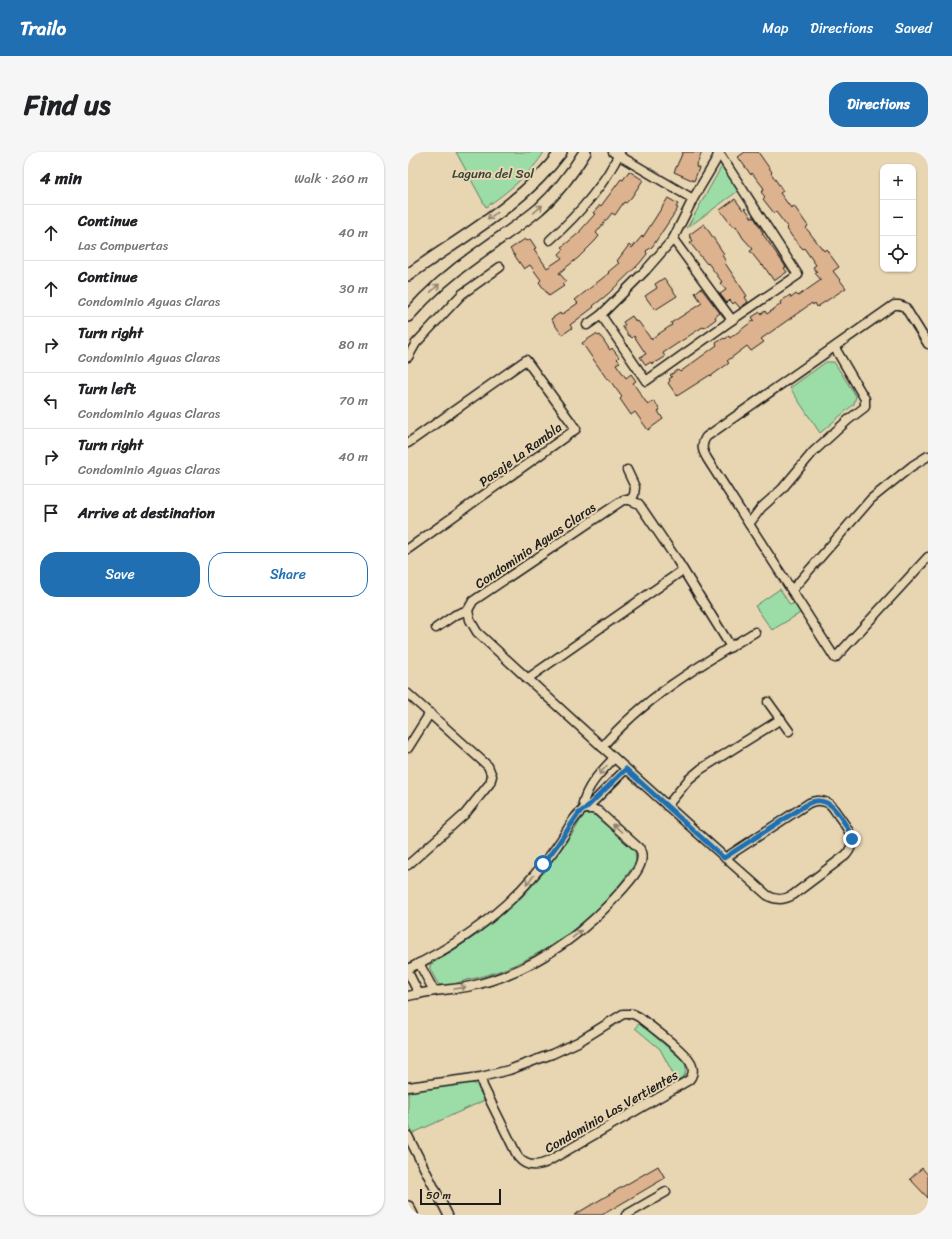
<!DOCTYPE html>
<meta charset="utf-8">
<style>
body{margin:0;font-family:Sriracha,sans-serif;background:#f6f6f6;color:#202124}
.controls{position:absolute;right:12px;top:12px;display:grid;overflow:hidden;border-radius:8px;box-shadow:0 1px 3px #0004}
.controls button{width:36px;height:36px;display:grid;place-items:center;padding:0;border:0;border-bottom:1px solid #e0e0e0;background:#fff;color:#202124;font:20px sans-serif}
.scale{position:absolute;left:12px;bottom:10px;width:81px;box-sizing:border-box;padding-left:4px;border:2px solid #1c1c1c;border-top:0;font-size:11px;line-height:14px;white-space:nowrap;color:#1c1c1c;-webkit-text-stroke:3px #e8d6b3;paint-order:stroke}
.stop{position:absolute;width:12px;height:12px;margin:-9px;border:3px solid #1f6fb2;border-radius:50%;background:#fff}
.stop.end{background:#1f6fb2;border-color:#fff;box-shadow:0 1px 4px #0008}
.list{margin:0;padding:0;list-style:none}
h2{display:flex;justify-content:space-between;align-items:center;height:52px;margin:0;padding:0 16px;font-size:17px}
h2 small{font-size:13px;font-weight:400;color:#757577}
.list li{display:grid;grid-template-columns:26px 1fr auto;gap:12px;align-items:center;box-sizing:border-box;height:56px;padding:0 16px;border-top:1px solid #e0e0e0}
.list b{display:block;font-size:15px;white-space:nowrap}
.list p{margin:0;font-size:13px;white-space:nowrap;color:#757577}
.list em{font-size:13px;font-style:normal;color:#757577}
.actions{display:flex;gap:8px;padding:12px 16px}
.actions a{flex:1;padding:9px 0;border:1px solid #1f6fb2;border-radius:16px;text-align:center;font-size:14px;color:#1f6fb2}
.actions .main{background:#1f6fb2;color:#fff}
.icon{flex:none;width:22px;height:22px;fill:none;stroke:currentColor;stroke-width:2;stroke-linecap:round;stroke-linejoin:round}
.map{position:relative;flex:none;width:520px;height:1063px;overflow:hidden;border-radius:16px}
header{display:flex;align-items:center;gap:24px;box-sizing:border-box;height:56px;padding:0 20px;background:#1f6fb2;color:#fff}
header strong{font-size:19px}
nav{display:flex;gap:22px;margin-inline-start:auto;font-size:14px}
.intro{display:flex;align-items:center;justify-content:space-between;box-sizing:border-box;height:96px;padding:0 24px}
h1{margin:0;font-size:28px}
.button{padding:10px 18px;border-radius:16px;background:#1f6fb2;color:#fff;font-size:14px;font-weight:700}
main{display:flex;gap:24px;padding:0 24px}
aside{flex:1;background:#fff;border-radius:16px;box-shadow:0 1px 3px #0004}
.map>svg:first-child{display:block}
.green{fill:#9cdda7;stroke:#5c7c62}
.building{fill:#ddb28e;stroke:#1c1c1c}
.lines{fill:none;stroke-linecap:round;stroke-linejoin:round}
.minor-casing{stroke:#1c1c1c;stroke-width:11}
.tertiary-casing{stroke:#1c1c1c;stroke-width:14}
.minor{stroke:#e8d6b3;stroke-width:8}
.tertiary{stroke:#e8d6b3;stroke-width:11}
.oneway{stroke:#8c826f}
.route{stroke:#1f6fb2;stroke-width:5}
.labels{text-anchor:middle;stroke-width:4;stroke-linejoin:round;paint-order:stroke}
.park-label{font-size:13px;fill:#364338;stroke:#e8d6b3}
.street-label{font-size:13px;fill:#1c1c1c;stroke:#e8d6b3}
</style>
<header>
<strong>Trailo</strong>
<nav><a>Map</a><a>Directions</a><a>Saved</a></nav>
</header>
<div class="intro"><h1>Find us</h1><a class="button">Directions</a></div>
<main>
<aside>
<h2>4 min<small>Walk · 260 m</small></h2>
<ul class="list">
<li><svg class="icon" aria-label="ahead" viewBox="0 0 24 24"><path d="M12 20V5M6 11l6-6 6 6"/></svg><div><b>Continue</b><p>Las Compuertas</p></div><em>40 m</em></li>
<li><svg class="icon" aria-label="ahead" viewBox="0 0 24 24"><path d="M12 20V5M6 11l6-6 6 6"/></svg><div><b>Continue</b><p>Condominio Aguas Claras</p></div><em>30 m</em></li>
<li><svg class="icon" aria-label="right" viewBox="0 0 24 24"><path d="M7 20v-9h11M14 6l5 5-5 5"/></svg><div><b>Turn right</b><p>Condominio Aguas Claras</p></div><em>80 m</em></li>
<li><svg class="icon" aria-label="left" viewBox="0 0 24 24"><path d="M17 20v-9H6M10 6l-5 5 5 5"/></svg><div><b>Turn left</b><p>Condominio Aguas Claras</p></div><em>70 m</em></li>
<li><svg class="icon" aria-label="right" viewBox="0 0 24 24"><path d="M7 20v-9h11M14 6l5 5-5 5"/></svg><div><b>Turn right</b><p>Condominio Aguas Claras</p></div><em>40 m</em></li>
<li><svg class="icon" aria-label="arrive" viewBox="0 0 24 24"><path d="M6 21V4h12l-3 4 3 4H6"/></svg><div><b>Arrive at destination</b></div></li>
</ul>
<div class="actions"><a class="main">Save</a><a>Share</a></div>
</aside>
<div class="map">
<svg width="520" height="1063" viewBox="0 0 520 1063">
<rect width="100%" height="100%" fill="#e8d6b3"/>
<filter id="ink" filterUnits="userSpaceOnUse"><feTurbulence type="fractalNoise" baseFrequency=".025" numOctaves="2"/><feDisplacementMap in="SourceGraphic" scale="8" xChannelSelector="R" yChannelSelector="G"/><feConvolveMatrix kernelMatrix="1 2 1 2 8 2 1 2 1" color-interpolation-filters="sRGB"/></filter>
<g filter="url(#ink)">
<g class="green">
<path d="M 48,0 L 136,0 C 125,20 97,42 78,55 Z"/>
<polygon points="315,12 330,39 279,76"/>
<polygon points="418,210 426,210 448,244 446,252 412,281 382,236"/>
<polygon points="372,437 382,453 393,448 399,457 364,478 347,454"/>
<path d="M 178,661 L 184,662 L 186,663 L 227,699 L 228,710 C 219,723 209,737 198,748 C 161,787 112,817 59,828 C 51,830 37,836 30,832 L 22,817 L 22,813 L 67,784 L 114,745 L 138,718 L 167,678 L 175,664 Z"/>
<polygon points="231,871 277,910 278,916 277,923 269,929 252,897 227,876"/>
<path d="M 64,931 C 72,933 74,940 77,948 L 3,982 L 0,963 L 0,942 C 14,930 45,932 64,931 Z"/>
</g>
<g class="building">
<polygon points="275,0 294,0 288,15 291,16 286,29 266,20"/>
<polygon points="337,0 350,0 364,20 363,21 375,39 372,41 383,56 386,54 400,74 398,76 416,99 418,97 431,115 425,119 438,136 409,155 407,151 405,153 404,151 353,187 356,190 343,199 339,194 319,209 321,211 303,224 302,223 269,244 260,231 262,229 261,227 264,225 262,223 270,218 272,220 290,207 309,193 308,191 316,186 317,187 321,184 322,186 346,168 344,165 352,160 353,162 357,159 359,162 373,152 372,150 382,143 383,146 388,142 390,144 413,128 407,121 409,120 405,115 408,113 396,96 395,97 385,86 379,77 380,76 368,60 366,61 355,47 357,45 353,40 356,38 355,35 344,21 343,23 330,5"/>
<polygon points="221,19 235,28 223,46 218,51 216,50 207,63 204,61 188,81 191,84 187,89 170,106 151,121 158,129 154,132 156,134 141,144 131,130 133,128 122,113 116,117 102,97 117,87 119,89 122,87 128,96 126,97 139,116 154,106 151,102 156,97 154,95 172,80 172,79 187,62 185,61 192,53 193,54 213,27 215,28"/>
<polygon points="260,46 270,52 268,55 270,56 244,95 238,99 239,102 231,112 200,142 185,154 186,155 162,173 164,176 154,183 143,167 152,161 153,163 170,151 167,148 201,121 200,120 211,111 209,109 221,93 224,96 234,84 235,85"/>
<polygon points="327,47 335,58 337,56 344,66 346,65 355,81 354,81 378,115 376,116 379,120 366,129 355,113 354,114 342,99 345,97 335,86 328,74 325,75 312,58"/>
<polygon points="296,72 316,102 314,103 318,110 317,111 339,144 337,145 340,150 332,156 327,150 325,152 322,148 319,151 312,142 318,138 312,131 314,130 300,111 299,112 282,91 285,89 281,83"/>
<polygon points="256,126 269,144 247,158 237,144 249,136 247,132"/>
<polygon points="293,136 312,161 307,165 308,167 296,176 295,175 293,176 255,201 257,205 249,210 249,209 244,212 243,210 238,213 232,205 238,202 226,184 224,186 222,184 221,184 214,174 217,173 215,170 224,164 228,170 230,169 243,187 264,173 263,171 294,151 287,141"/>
<polygon points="188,182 190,184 192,183 202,198 204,196 211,205 209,207 212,210 208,212 218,226 223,222 228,229 225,231 240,253 246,249 252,258 250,259 255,267 240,278 227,260 223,263 212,247 214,245 200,226 199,227 174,191"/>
<polygon points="250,1014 257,1026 194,1063 166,1063"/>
<polygon points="514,1016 520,1023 520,1046 502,1027"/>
</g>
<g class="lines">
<g class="minor-casing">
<g id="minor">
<polyline points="205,0 285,47"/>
<polyline points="265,87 324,168"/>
<path d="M 142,88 C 170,63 196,34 212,0"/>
<polyline points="193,163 238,229 324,168 390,123 311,1"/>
<polyline points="179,173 193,163 238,118 265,87 285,47 307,10 311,0"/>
<path d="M 520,192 L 497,155 L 491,153 L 486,153 L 298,285 C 292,294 295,300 300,308 L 427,506 L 520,405"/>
<polyline points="0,205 8,191 54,142 92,115"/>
<polyline points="0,291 118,208 168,277 0,397"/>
<polyline points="219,318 227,335 226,343 222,348"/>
<polyline points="341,372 353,356 374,337 405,300 440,268 457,255 457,247 427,196"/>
<polyline points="384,438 463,347 504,314 520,304"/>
<polyline points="28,476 47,463 60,458"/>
<polyline points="119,527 275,418"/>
<polyline points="0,542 80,614 84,624 82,631 57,662 0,713"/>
<polyline points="360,550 381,579"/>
<path d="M 194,595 C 236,546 292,513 347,480"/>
<polyline points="0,596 22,561"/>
<path d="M 206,606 C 193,620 180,632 175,651 L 178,657 L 218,617"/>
<polyline points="259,654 281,627 293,617 373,567"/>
<path d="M 317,706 L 401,651 C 407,648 413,648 420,651 C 424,653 427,659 430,663 C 439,676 451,688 438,703 L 385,743 C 376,748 368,749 359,743 C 261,656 165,569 69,480 L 62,468 L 60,458 L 65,449 L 215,348 L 222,348 L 231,352 L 269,408 L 323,495"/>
<polyline points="11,811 26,839"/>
<path d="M 0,817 C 47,794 93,763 127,722 C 135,712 144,702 151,691 C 159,680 165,664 176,657 L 184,657 L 190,659 L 232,697 C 239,712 223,727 214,738 C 174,784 123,820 63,834 C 51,837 39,837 27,839 C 18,840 9,842 0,844"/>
<polyline points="0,820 11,842"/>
<path d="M 0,935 L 73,925 L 101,918 L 144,902 L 170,890 L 215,862 L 225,862 L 231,865 C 243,875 280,901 284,914 C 286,919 284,925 281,928 L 139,1010 C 128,1015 118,1015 110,1005 L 75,934 L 73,925"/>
<polyline points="0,984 40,1063"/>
<polyline points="218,1063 258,1040"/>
</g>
</g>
<g class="tertiary-casing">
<g id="tertiary">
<path d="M 0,123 C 53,85 114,53 153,0"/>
<path d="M 0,164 C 21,140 45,119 71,101 C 91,86 112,73 131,57 C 149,41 164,21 177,0"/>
<polyline points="0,1055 4,1063"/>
</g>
</g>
<use href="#minor" class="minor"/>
<use href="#tertiary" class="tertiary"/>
</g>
<defs><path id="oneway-shaft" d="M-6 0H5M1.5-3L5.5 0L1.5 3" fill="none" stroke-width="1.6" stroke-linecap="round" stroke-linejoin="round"/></defs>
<g class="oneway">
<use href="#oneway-shaft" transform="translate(130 57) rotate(-42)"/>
<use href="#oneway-shaft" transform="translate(84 64) rotate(145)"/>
<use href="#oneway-shaft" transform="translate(27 136) rotate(-43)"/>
<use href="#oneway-shaft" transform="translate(195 618) rotate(132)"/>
<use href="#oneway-shaft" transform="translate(209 676) rotate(-139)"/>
<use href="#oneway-shaft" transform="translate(122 728) rotate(132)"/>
<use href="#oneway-shaft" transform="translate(169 782) rotate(-40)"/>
<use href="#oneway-shaft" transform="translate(52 836) rotate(-9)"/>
</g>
</g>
<g class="lines" filter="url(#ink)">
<path class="route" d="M 135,712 L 150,692 L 171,661 L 178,656 L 218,617 L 316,706 L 401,651 C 407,648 413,648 419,651 C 427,654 442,678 444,687"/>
</g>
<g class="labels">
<g class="park-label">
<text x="85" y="26">Laguna del Sol</text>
</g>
<g class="street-label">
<text transform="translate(112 302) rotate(-36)" y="5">Pasaje La Rambla</text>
<text transform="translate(127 393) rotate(-34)" y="5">Condominio Aguas Claras</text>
<text transform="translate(203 959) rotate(-30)" y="5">Condominio Las Vertientes</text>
</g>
</g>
</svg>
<div class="controls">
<button>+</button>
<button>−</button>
<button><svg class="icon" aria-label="locate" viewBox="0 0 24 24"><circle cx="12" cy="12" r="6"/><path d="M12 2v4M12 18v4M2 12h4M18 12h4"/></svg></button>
</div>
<div class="scale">50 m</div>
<div class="stop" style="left:135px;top:712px"></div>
<div class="stop end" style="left:444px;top:687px"></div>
</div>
</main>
